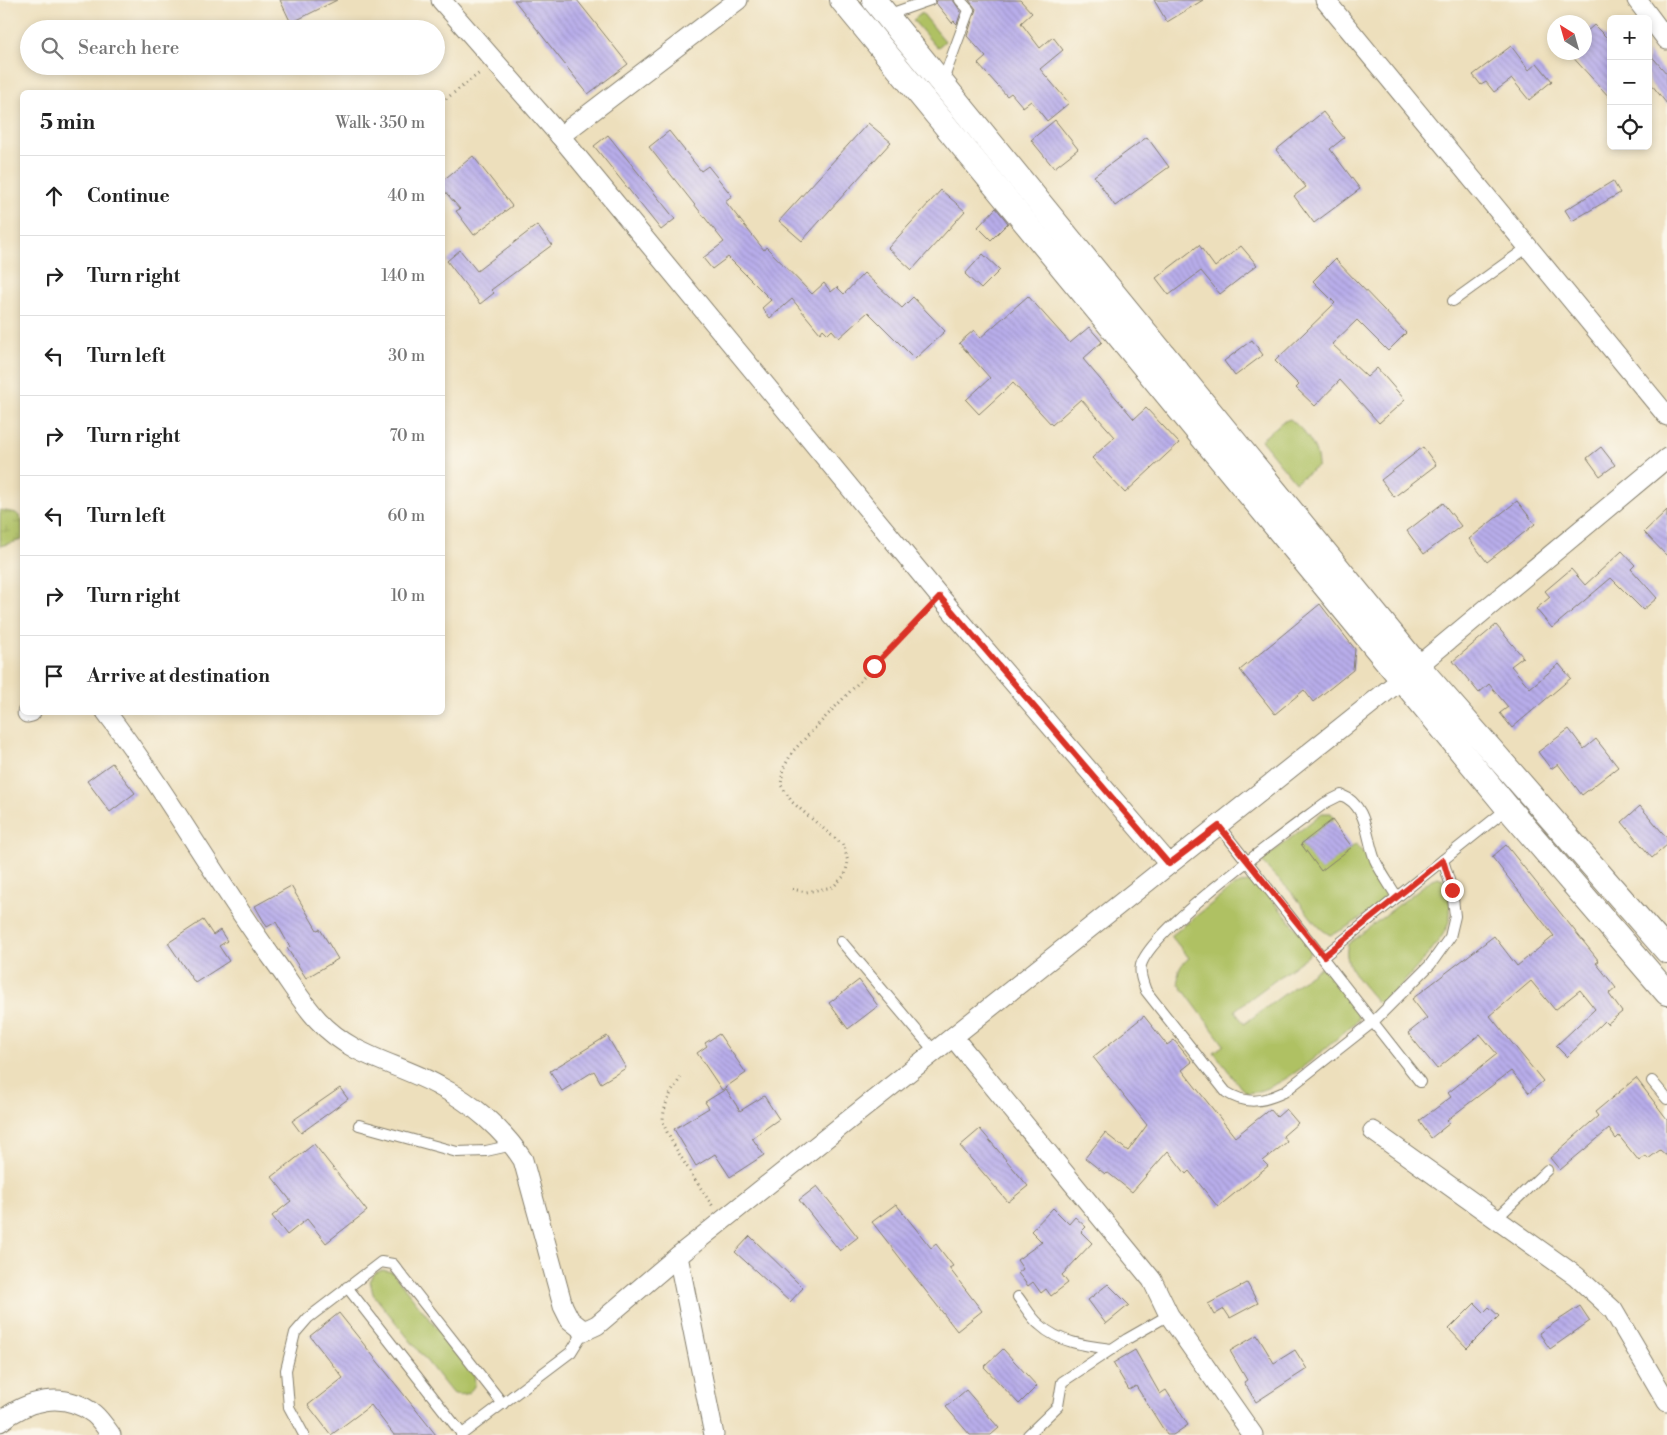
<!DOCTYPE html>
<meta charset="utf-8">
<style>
body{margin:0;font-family:"Libre Bodoni",serif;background:#f6f6f6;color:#222}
.controls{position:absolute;right:15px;top:15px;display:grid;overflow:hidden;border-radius:8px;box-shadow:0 2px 8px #0003}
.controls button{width:45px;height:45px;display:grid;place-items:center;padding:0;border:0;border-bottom:1px solid #e0e0e0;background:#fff;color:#222;font:25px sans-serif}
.compass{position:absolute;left:1547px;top:15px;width:45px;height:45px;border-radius:50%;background:#fff;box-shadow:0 2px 8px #0003;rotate:323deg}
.stop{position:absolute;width:15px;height:15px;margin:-11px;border:4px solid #d93025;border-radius:50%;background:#fff}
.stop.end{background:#d93025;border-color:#fff;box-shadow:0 1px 5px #0008}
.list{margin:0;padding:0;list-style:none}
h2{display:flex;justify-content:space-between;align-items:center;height:65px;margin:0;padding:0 20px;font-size:21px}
h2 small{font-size:16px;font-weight:400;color:#767676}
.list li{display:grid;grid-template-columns:32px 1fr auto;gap:15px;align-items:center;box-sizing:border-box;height:80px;padding:0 20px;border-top:1px solid #e0e0e0}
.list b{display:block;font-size:19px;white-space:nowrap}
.list em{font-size:16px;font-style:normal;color:#767676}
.icon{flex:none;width:28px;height:28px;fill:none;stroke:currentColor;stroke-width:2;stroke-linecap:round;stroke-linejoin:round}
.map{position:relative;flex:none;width:1667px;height:1435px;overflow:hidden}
.search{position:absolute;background:#fff;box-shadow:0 2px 8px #0003;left:20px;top:20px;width:425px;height:55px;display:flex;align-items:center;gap:12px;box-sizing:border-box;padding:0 18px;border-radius:28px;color:#767676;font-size:19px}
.panel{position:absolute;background:#fff;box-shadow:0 2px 8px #0003;left:20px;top:90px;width:425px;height:625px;border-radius:8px}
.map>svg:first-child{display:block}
.grass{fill:#afc164;stroke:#666e40}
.wetland{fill:url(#wetland-marsh);stroke:#666e40}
.building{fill:url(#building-back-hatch)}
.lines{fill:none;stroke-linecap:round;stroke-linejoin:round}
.service-casing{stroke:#847e6c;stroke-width:12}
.minor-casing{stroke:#847e6c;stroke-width:21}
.tertiary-casing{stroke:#847e6c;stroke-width:26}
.path{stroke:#847e6c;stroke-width:3;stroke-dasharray:1 4;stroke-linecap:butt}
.service{stroke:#fff;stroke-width:10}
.minor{stroke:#fff;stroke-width:19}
.tertiary{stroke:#fff;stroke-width:24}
.route{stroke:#d93025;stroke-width:6}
</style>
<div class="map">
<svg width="1667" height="1435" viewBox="0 0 1667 1435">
<defs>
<pattern id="wetland-marsh" width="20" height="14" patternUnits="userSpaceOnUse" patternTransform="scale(1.25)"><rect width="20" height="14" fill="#afc164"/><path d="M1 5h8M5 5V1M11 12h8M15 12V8" fill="none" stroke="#96a556"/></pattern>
<pattern id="building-back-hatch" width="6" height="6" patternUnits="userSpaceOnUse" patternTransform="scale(1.25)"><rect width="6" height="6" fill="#b8adea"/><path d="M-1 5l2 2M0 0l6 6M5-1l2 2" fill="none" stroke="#9e94c8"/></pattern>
</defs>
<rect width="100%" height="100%" fill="#fbf7ec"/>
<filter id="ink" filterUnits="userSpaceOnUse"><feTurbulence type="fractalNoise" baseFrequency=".02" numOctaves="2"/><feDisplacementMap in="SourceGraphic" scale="10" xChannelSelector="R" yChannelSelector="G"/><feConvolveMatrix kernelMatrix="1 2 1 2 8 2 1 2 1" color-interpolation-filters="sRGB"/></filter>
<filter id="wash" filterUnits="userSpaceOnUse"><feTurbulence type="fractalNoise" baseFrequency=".0096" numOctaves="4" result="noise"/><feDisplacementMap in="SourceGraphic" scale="20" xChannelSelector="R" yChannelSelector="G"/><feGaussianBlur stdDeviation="1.12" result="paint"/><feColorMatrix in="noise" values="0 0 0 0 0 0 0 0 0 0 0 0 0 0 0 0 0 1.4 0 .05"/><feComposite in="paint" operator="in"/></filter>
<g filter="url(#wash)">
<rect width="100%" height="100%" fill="#eddfbc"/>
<g class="grass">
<polygon points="922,13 945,41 937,48 913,20"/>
<path d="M 1290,419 C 1304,430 1318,447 1318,466 L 1295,482 L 1261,440 L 1282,422 Z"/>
<path d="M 1322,813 L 1331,813 L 1335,818 L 1301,844 L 1321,870 L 1356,844 C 1365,856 1386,874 1387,890 C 1387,904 1342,932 1330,935 C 1313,926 1304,905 1291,892 C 1281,881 1270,873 1262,861 Z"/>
<path d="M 1438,877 L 1443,879 C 1449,891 1453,912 1448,925 C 1439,946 1405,979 1390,999 L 1383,1002 L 1376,1001 C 1364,985 1341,966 1348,944 L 1432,879 Z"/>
<path d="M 1247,882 L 1258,883 L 1312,947 L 1308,956 L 1235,1010 L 1244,1024 L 1318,969 L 1326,967 L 1358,1012 L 1358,1020 C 1329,1044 1286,1090 1247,1093 L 1241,1088 L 1214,1052 L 1224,1045 L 1179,984 C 1177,971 1179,966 1189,958 L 1171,936 L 1234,886 Z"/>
<path d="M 383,1270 L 392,1272 L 474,1374 L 475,1384 C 471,1394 462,1397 452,1393 L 373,1294 L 370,1281 L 375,1273 Z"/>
</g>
<polygon class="wetland" points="0,510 16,513 22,519 22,540 0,546"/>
<g id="blocks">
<g class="building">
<polygon points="280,0 337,0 291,23"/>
<polygon points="514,0 577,0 628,64 588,94"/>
<polygon points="937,0 953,0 961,12 957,24 954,21 952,23 936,3"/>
<polygon points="969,0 1020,0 1032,13 1021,23 1040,48 1053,37 1063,50 1040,69 1069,103 1047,121 1031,101 1023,107 1011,93 1007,96 978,64 986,57 967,36 976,9"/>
<polygon points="1154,0 1203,0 1167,22"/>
<polygon points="1594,25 1611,42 1611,99 1568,52 1584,52 1584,34"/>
<polygon points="1511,46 1529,70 1537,63 1552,81 1529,100 1512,79 1494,92 1486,82 1481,85 1473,75"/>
<polygon points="1648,52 1667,74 1667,104 1648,80"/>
<polygon points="1323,112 1344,138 1330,149 1360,189 1314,223 1294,196 1306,187 1276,150"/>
<polygon points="1055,120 1078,149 1054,168 1031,140"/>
<polygon points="868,123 891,142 802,241 779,221"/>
<polygon points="669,131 701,171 708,166 732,196 725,201 764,250 766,247 812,294 824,283 831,292 837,287 844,294 864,273 902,308 913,297 945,331 915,359 868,312 839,338 832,330 828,334 823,329 820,333 792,299 770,318 762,308 771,300 728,257 712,269 703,258 724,242 649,147"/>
<polygon points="608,135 675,219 661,230 594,146"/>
<polygon points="1147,137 1169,167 1115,206 1094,176"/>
<polygon points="473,156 512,206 474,235 456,211 460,209 442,188 442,181"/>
<polygon points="1613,181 1620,193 1572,221 1565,210"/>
<polygon points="941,190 965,211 912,270 888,248"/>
<polygon points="996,208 1008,223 991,240 978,227"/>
<polygon points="537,225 552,245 491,290 494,293 480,304 447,261 460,250 477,271"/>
<polygon points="1199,245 1215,267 1241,246 1257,265 1220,294 1201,271 1169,295 1156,278"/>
<polygon points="983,254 1000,270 981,289 965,274"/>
<polygon points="1335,259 1406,333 1388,351 1357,320 1332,344 1367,377 1377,368 1405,400 1379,423 1340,380 1315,406 1296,388 1299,385 1275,361 1335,303 1313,281"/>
<polygon points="1028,296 1070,343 1089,327 1102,342 1083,359 1134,419 1146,408 1179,443 1125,493 1092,458 1115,437 1081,399 1052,425 1013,383 979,414 966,400 990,378 959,343 974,330 980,338"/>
<polygon points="1252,340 1263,355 1235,376 1224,361"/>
<polygon points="1423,447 1436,465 1394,497 1381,480"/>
<polygon points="1601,447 1615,465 1600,476 1587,458"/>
<polygon points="1517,501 1535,524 1487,562 1469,539"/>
<polygon points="1443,503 1461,526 1424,554 1407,531"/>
<polygon points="1667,510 1667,556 1644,532"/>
<polygon points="1622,551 1635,565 1631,569 1657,598 1643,610 1611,578 1552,628 1536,609 1550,597 1545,591 1571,569 1585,585"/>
<polygon points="1320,604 1355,649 1353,670 1313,702 1304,690 1275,714 1240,670"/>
<polygon points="1496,625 1523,657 1511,666 1530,688 1559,664 1571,678 1512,728 1500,713 1508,707 1489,684 1479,693 1453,661"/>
<polygon points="1569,729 1584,749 1596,739 1618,767 1582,795 1558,764 1551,769 1538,752"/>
<polygon points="112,763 135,793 110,812 87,781"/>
<polygon points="1640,806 1667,838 1667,845 1652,858 1622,822"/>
<polygon points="1332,820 1352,847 1321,871 1301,844"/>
<polygon points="1506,845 1599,961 1596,963 1616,988 1609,994 1622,1012 1607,1024 1604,1021 1567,1057 1556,1046 1595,1009 1580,990 1555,1010 1531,981 1490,1016 1543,1081 1529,1093 1511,1071 1447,1120 1450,1123 1431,1138 1419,1121 1451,1097 1448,1093 1497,1054 1480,1034 1437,1069 1408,1033 1427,1018 1412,999 1494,936 1517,966 1554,936 1492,857"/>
<polygon points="291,886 317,930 320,929 338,959 306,978 287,948 290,947 276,922 267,927 255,906"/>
<polygon points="203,920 213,935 220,930 227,941 219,946 229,961 195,983 168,943"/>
<polygon points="859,980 878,1006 848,1029 829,1003"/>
<polygon points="1144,1016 1167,1045 1174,1040 1192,1062 1182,1070 1235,1137 1270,1109 1277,1117 1286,1109 1298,1123 1283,1136 1287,1142 1263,1161 1268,1166 1218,1207 1189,1171 1186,1174 1168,1151 1132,1192 1107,1172 1105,1174 1085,1158 1105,1133 1128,1151 1147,1125 1093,1057"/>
<polygon points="719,1034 746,1073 722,1090 697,1053 707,1046 705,1043"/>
<polygon points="607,1036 626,1068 601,1083 594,1071 562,1091 550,1071"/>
<polygon points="1636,1078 1667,1119 1667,1156 1660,1150 1648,1159 1646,1156 1639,1161 1619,1136 1616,1139 1609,1129 1560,1170 1550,1158 1598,1116 1595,1112"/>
<polygon points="340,1088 348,1099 301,1133 292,1121"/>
<polygon points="726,1089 740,1111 764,1096 779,1119 752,1138 764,1155 730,1177 715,1154 696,1166 674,1129 709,1108 705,1102"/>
<polygon points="980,1129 1028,1186 1008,1202 960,1146"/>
<polygon points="314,1144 367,1211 326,1243 307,1219 287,1235 272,1216 291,1201 272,1177"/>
<polygon points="817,1186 858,1237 840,1251 799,1200"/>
<polygon points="896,1204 931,1248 936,1244 953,1266 949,1268 982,1311 957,1331 872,1222"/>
<polygon points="1053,1208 1069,1224 1075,1217 1086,1227 1081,1232 1092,1243 1062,1275 1068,1283 1051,1296 1046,1289 1041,1293 1033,1282 1028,1286 1018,1273 1023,1269 1017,1260 1042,1242 1031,1231"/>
<polygon points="750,1236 803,1288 790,1302 735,1252"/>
<polygon points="1247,1283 1258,1303 1230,1318 1224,1309 1214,1315 1208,1304"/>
<polygon points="1108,1284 1129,1305 1106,1324 1088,1300"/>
<polygon points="1475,1303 1484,1312 1489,1307 1499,1316 1467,1348 1449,1329"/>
<polygon points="1580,1306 1590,1321 1550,1349 1539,1333"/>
<polygon points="339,1313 436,1435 394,1435 371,1405 331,1435 308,1405 343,1378 310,1336"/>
<polygon points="1257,1335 1274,1363 1295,1350 1307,1369 1256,1402 1244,1382 1247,1380 1230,1351"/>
<polygon points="1003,1349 1037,1386 1019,1404 984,1367"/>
<polygon points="1135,1350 1160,1394 1166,1390 1188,1425 1173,1435 1167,1435 1136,1386 1129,1390 1113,1363"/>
<polygon points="966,1390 999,1428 991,1435 970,1435 946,1407"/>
</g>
</g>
</g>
<g filter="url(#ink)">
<use href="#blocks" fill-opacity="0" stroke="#847e6c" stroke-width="1"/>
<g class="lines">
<g class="service-casing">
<g id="service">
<polyline points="887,15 930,0"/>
<polyline points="942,83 969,10 960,0"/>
<polyline points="1453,301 1528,247"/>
<polyline points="1219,826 1420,1082"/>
<path d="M 1397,897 C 1390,885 1381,873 1375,860 C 1366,838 1368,805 1341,795 L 1325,803 C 1288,831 1153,927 1141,965 C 1139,974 1143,983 1146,991 L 1226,1092 C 1246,1105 1263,1102 1284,1092 L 1373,1022 L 1430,965 L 1450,937 L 1455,916 L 1452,890 L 1443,860 L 1508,808"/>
<polyline points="841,941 935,1052"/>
<polyline points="1324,956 1443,860"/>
<polyline points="1652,1081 1667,1099"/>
<polyline points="359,1125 457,1152 486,1151 513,1145"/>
<polyline points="1496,1219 1547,1170"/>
<polyline points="347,1287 462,1434"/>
<path d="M 1018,1297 C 1025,1306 1031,1318 1040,1325 C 1059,1343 1088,1346 1112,1349"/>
<polyline points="304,1435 289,1407 286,1370 295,1333 308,1318 381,1262 393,1264 503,1404"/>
<polyline points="461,1435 571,1352 584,1331"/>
<polyline points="1028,1435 1058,1406 1062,1382 1127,1339 1169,1315"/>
</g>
</g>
<g class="minor-casing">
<g id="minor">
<polyline points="441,0 560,136 940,597 1169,864"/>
<polyline points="1325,0 1667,416"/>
<polyline points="1637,0 1667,40"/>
<polyline points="560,136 738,0"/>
<path d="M 106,712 C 167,792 215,879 273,959 C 288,979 301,1002 318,1020 C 353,1058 396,1062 439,1086 C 472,1103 503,1129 523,1160 L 563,1306 L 570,1320 L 584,1331 L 597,1325 L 678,1256 L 1402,679 L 1667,458"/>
<polyline points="27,713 31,712"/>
<polyline points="953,1037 1152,1280 1169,1315 1253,1435"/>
<polyline points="1373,1131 1576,1276 1613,1310 1667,1402"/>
<polyline points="678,1256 714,1435"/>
<path d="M 0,1422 C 27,1400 63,1390 94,1414 C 100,1419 106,1428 111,1435"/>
</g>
</g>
<g class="tertiary-casing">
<g id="tertiary">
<polyline points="842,0 1508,808 1667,993"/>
<polyline points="874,0 1417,665 1667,951"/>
</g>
</g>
<g class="path">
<polyline points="442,102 481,72"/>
<polyline points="792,889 806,892 833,887 845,875 848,862 844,846 792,802 781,785 783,769 793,751 929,609"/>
<path d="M 681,1077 C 672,1091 664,1102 663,1120 C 663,1133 704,1193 714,1208"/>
</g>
<use href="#service" class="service"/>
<use href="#minor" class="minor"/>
<use href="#tertiary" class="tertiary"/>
</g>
</g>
<g class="lines" filter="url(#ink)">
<polyline class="route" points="874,666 940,597 1169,864 1219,826 1324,956 1443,860 1452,890"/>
</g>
</svg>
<div class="controls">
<button>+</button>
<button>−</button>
<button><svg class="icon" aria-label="locate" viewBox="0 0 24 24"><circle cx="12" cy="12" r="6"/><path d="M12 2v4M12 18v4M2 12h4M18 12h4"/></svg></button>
</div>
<svg class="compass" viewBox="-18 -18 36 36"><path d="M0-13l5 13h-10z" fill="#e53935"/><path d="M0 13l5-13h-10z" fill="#767676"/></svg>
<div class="stop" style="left:874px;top:666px"></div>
<div class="stop end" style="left:1452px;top:890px"></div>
<div class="search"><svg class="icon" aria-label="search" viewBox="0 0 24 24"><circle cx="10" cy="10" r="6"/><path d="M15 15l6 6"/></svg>Search here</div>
<section class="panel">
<h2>5 min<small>Walk · 350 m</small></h2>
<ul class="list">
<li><svg class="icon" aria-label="ahead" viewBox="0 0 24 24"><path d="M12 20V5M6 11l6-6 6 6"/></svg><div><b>Continue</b></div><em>40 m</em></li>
<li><svg class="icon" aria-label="right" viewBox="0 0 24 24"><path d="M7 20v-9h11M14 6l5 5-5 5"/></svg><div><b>Turn right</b></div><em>140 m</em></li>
<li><svg class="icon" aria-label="left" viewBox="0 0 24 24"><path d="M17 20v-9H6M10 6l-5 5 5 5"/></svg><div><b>Turn left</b></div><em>30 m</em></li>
<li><svg class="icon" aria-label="right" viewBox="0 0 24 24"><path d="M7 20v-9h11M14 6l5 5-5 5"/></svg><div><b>Turn right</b></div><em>70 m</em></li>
<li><svg class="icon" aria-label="left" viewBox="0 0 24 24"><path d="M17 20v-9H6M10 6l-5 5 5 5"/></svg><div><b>Turn left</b></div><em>60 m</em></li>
<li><svg class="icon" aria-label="right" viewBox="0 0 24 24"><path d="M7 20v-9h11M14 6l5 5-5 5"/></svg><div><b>Turn right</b></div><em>10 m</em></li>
<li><svg class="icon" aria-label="arrive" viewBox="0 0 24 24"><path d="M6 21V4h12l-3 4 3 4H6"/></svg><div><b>Arrive at destination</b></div></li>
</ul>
</section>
</div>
